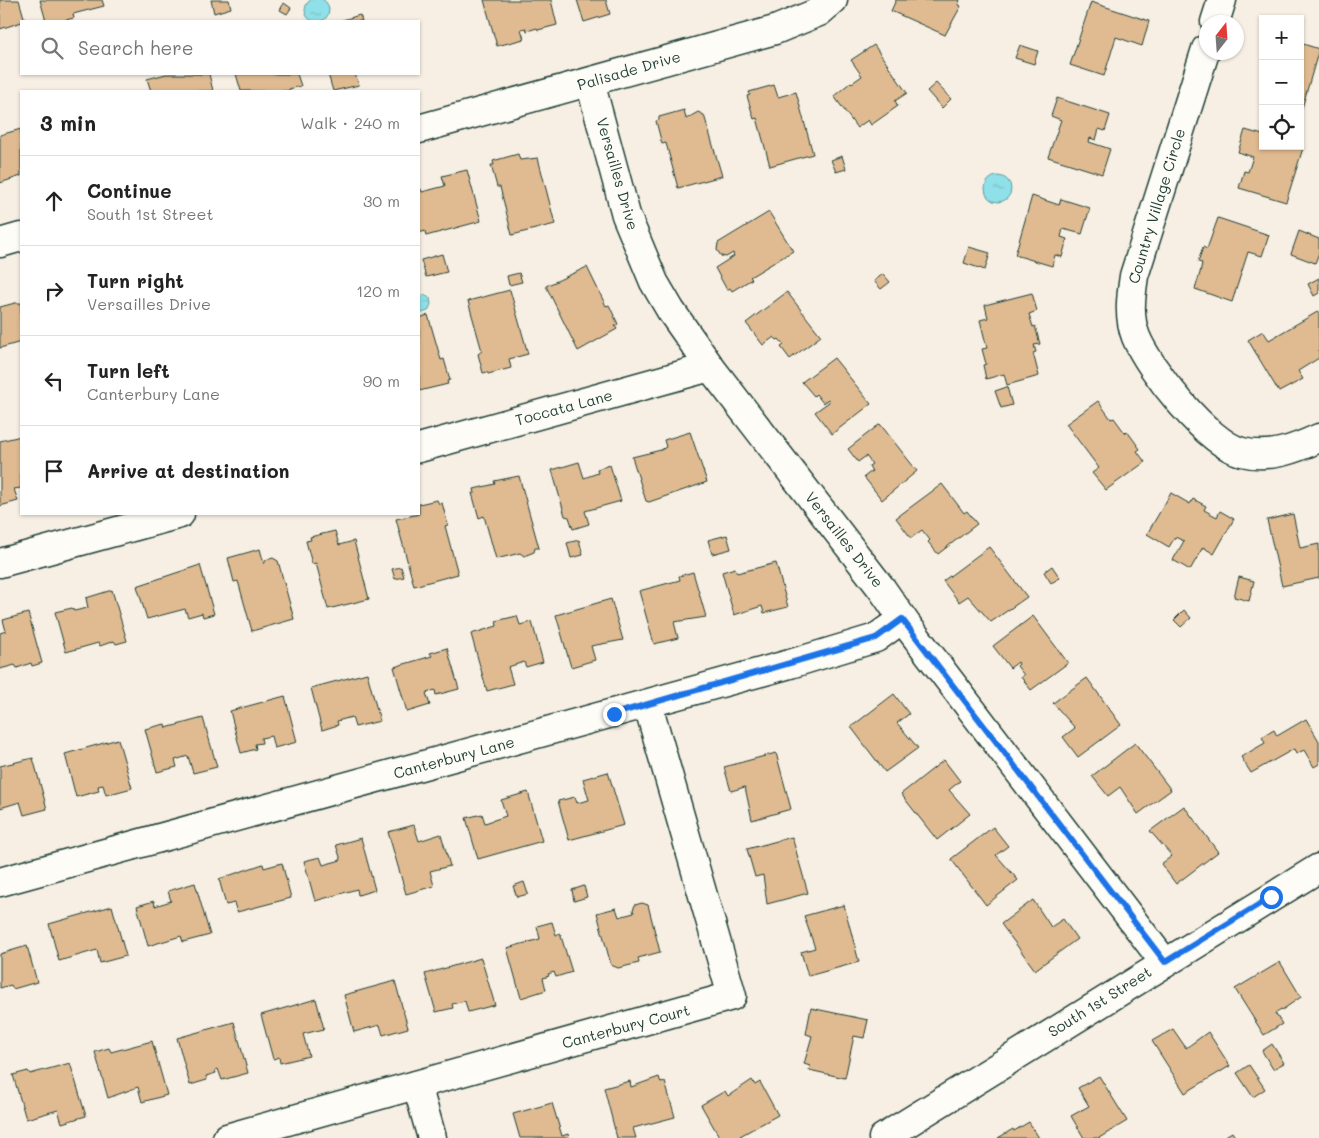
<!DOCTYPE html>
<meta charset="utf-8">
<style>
body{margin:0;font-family:Mali,sans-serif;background:#f6f6f6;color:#222}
.controls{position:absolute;right:15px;top:15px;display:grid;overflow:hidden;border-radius:0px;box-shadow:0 1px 4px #0004}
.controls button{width:45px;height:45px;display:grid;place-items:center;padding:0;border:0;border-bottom:1px solid #e0e0e0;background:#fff;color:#222;font:25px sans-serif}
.compass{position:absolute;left:1199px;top:15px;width:45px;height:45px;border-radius:50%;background:#fff;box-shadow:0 1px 4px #0004;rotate:17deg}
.stop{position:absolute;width:15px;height:15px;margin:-11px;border:4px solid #1a73e8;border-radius:50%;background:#fff}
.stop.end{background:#1a73e8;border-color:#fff;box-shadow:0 1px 5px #0008}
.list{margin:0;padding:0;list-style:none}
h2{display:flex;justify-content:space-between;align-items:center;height:65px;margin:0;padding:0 20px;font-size:21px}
h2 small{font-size:16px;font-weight:400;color:#767676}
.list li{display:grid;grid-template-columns:32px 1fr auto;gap:15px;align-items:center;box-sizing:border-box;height:90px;padding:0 20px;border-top:1px solid #e0e0e0}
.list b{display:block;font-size:19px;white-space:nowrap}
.list p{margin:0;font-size:16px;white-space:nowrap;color:#767676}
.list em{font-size:16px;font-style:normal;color:#767676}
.icon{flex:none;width:28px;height:28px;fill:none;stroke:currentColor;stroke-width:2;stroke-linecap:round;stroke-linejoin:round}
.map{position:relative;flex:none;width:1319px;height:1138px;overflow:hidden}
.search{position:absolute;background:#fff;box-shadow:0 1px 4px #0004;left:20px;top:20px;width:400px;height:55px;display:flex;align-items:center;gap:12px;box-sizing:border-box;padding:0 18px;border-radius:0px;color:#767676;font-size:19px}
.panel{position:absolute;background:#fff;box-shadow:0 1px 4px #0004;left:20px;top:90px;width:400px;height:425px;border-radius:0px}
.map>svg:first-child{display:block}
.water{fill:url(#water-ripples);stroke:#629fa0}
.building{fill:#e0bb91;stroke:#1f3d34}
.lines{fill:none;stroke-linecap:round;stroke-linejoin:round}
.minor-casing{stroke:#1f3d34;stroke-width:31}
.minor{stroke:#fdfcf7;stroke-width:28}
.route{stroke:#1a73e8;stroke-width:6}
.labels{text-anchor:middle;stroke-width:5;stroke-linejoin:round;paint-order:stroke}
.street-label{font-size:15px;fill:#1f3d34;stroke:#fdfcf7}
</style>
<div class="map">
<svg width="1319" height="1138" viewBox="0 0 1319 1138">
<defs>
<pattern id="water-ripples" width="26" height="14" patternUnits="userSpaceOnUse" patternTransform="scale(1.25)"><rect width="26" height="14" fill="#8fe0e8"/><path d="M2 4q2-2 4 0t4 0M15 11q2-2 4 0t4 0" fill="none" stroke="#7bc1c8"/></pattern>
</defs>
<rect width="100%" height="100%" fill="#f7efe3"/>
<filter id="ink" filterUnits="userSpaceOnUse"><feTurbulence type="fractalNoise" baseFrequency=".02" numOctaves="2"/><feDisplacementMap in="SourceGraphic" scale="10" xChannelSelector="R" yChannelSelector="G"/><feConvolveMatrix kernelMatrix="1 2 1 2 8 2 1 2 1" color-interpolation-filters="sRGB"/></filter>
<g filter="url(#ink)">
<g class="water">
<circle cx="317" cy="10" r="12"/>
<circle cx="998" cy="189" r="13"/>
<polygon points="424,295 430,298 431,304 428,311 419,314 419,296"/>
</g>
<g class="building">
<polygon points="0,0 19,0 25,21 0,29"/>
<polygon points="40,0 102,0 104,6 73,14 74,18 61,21 46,21"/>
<polygon points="211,0 229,0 231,8 214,13"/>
<polygon points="484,0 551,0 557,25 538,30 537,28 527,31 526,28 521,29 524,39 497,46"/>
<polygon points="577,0 606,0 610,14 584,22"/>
<polygon points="896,0 960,0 958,5 961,6 945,35 891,11"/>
<polygon points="1091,2 1149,21 1142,46 1116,37 1104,76 1070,65"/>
<polygon points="284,3 291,8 287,14 280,10"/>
<polygon points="360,15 362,21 339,21"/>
<polygon points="1300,43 1319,49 1300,115"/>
<polygon points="874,45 907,93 895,101 898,106 871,125 868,120 857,128 834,96 851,82 852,83 862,76 851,60"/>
<polygon points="1020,45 1038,51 1034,64 1015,58"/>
<polygon points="166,74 209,74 213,91 151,91 147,79"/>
<polygon points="236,74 297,74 301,86 289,89 289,91 241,91"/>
<polygon points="328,74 355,74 359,85 333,91"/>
<polygon points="936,83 951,99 942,108 927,91"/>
<polygon points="774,85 778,97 796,92 813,154 770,166 757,118 754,119 747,96 750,95 749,92"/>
<polygon points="1057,98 1110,115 1105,131 1099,129 1096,140 1090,138 1089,142 1110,149 1102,174 1048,157 1061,120 1051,116"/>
<polygon points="684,110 686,119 698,112 704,115 722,176 678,188 666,143 662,144 656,121 659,120 659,117"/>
<polygon points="21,129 21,176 0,183 0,135"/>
<polygon points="1245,130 1263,135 1263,146 1303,148 1286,202 1239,188 1244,171 1248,172 1253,157 1238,152"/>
<polygon points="518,154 520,160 538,158 555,224 512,235 500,187 497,187 491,165 494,165 493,161"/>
<polygon points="842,156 846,169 836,172 831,160"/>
<polygon points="467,170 481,221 426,236 425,231 419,233 419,190 421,189 422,192 445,186 442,176"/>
<polygon points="1032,196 1059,205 1061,199 1090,208 1082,234 1063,229 1061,237 1067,239 1062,257 1055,255 1052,266 1015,255"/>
<polygon points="769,212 793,251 750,277 752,279 732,291 730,288 727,290 715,268 734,256 733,253 726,257 721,256 717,250 718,243"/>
<polygon points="1218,218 1269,235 1262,256 1248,252 1232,302 1195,289 1200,273 1202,263 1198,262 1203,247 1207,249"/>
<polygon points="1299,231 1319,239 1319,253 1315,263 1291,254"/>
<polygon points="969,247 990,253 985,270 964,263"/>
<polygon points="442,254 447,272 426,277 421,260"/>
<polygon points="587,267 606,306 609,305 618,324 615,326 617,329 578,351 546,286"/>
<polygon points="519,273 522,282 509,285 507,276"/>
<polygon points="883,274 890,282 881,289 874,281"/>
<polygon points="1319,278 1319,293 1314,296 1308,284"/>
<polygon points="510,290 528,354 509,359 511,368 488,374 487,372 483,373 478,354 482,351 468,301"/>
<polygon points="787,292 821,336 790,359 781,347 784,345 779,339 777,340 774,337 763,345 746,323"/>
<polygon points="1032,293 1037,311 1029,314 1033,327 1035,326 1040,344 1034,345 1036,352 1033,353 1039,376 1007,385 1004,374 986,379 983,365 986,364 982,349 987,348 980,320 988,318 985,305"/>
<polygon points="15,303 21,303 21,344 21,342 0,348 0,307"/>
<polygon points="1319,311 1319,358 1298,371 1303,379 1279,392 1248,340 1263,331 1269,340"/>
<polygon points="428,315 441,360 444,359 450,380 447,381 448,384 419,391 419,318"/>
<polygon points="834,358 871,404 832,434 815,412 829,402 828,399 823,403 816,394 814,396 802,382"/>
<polygon points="1007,387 1012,405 1001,408 995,391"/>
<polygon points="1098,401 1111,419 1114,418 1125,433 1127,431 1140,449 1137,451 1145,462 1106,490 1092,473 1099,468 1066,424"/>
<polygon points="880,424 917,471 882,500 864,477 872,471 869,466 872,464 866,456 858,462 848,449"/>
<polygon points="690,432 707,482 649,502 646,501 632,457 661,450 666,447 664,440"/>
<polygon points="21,436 21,488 14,489 18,501 0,506 0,441"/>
<polygon points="579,462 584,478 598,473 597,469 610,465 621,501 585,511 589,524 573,529 569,517 565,516 552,470"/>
<polygon points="519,476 539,548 535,548 534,552 524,556 520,553 496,559 484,516 479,518 472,493 475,493 474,489 495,484 494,481"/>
<polygon points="942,484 964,513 967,511 977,524 938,554 928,542 930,540 922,530 911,538 896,518"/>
<polygon points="1171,493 1190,504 1193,499 1206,506 1204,510 1217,517 1220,511 1234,519 1214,554 1203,547 1190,570 1173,560 1184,541 1175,537 1169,547 1147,534"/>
<polygon points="437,500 439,504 442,503 448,525 445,526 458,574 414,586 396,519 419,514 419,504"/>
<polygon points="1293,514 1300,548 1319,544 1319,578 1282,586 1267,520"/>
<polygon points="335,531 339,545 354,541 369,599 328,609 316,563 312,564 306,541 311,540 310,537"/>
<polygon points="727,535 731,549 712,554 708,540"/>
<polygon points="579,540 583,555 571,558 567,543"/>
<polygon points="989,547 1027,597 991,622 968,596 959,602 943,581"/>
<polygon points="260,549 264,564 266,560 273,558 278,561 294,619 252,631 238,581 234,582 228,558"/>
<polygon points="776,563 788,607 764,613 762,606 734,615 722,572 735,568 737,573"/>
<polygon points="200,565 214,614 203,617 202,613 188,617 185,609 147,619 137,586"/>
<polygon points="1052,566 1060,578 1051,583 1044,572"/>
<polygon points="401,567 404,577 395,579 392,569"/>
<polygon points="693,572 706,617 674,622 678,638 654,644 639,591 680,580 679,576"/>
<polygon points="1239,577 1254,581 1249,601 1234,597"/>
<polygon points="112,590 127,641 116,644 114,641 100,646 98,643 66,652 55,612 72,608 74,611 88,608 86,598"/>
<polygon points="611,599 623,640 591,646 595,660 571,667 556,615"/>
<polygon points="1184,610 1191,618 1181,627 1174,620"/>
<polygon points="28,613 42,663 32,666 31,663 17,668 15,665 0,669 0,633 6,631 3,620"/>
<polygon points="517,616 520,625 532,622 543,662 526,667 524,662 508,667 513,684 487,691 471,634 497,626 496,621"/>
<polygon points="1033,616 1068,663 1031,690 1021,677 1024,675 1017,666 1019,664 1018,662 1010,668 993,646"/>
<polygon points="447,648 459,689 436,695 435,690 426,693 430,705 407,712 394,667 432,656 430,653"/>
<polygon points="367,673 380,721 355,727 352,717 337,721 338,725 322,730 311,688"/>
<polygon points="1087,678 1121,725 1078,757 1063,737 1075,728 1053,703"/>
<polygon points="894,694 909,714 897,723 918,748 885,772 851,727"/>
<polygon points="285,696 297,742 274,748 271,736 261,738 262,743 255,744 256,749 241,753 230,711"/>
<polygon points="203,718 217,767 193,773 188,756 175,760 177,767 157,772 145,729 165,724 166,728"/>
<polygon points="1306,719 1319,741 1319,764 1314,767 1304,750 1296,754 1294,749 1251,773 1241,757 1265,743 1262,737 1274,730 1277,736"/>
<polygon points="118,739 132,788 106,795 103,785 98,786 99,791 76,797 65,754"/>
<polygon points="1135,743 1171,790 1138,814 1120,787 1108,796 1092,776"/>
<polygon points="776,753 791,809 752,820 745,787 731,791 724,767"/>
<polygon points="33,758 47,809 24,815 20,802 0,808 0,766"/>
<polygon points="944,760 960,781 949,790 970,814 937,840 901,794"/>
<polygon points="608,772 624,825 569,840 558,801 575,797 577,803 589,800 583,779"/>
<polygon points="528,792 542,841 478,859 466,818 482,814 485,823 506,816 501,800"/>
<polygon points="1184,806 1218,852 1176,884 1161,864 1172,856 1150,831"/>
<polygon points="414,825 419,841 441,834 450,866 430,871 434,886 406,894 388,832"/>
<polygon points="993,827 1008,846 996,855 1018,880 986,905 951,859"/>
<polygon points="792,837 808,893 767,904 763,875 755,877 747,849"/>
<polygon points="361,838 375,890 358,895 357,889 315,901 304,861 320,857 323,865 341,860 336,845"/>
<polygon points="282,863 291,898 237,912 234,903 226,905 219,879 263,864 264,868"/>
<polygon points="524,882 528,894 517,897 513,886"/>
<polygon points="195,883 210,935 183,942 181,936 148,946 137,906 154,901 155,906 171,901 168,891"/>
<polygon points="584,886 587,897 574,901 572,890"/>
<polygon points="1033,900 1051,927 1063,919 1077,939 1035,970 1001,924"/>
<polygon points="642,903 648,905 660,952 638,958 639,963 618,968 611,965 597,913 616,908 619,917 634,913 633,910 635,905"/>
<polygon points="844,905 859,962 808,976 801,952 815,948 804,916"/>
<polygon points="112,906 126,956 100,963 97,950 59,961 49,924"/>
<polygon points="552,922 556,935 560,933 572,972 556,977 554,972 548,974 549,976 543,978 546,990 521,998 507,948 540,939 537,926"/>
<polygon points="27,946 37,982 13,989 11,985 0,988 0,954"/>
<polygon points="481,958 495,1005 468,1012 465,1001 452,1004 453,1008 436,1012 425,974"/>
<polygon points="1280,962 1301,997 1282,1010 1281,1009 1275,1013 1282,1024 1264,1035 1235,989"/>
<polygon points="395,981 408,1028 383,1035 380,1025 354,1032 344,995"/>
<polygon points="316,999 324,1029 303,1034 309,1056 280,1063 279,1057 273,1059 261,1015"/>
<polygon points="811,1008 868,1020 864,1038 854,1036 845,1078 809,1070 810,1066 804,1064 812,1036 806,1034"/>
<polygon points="234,1022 248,1073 222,1080 218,1069 215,1070 216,1073 206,1076 207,1080 190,1085 177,1038"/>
<polygon points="1173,1029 1186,1048 1208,1032 1230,1066 1185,1093 1152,1041"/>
<polygon points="152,1041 167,1095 142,1102 138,1087 108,1098 95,1052 109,1048 111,1052"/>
<polygon points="1272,1044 1284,1063 1273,1069 1262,1051"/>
<polygon points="70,1063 86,1116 62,1123 58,1110 26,1119 13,1075 28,1071 30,1074"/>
<polygon points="1249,1065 1265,1089 1253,1097 1237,1073"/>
<polygon points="1099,1076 1127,1121 1099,1138 1084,1138 1071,1116 1089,1106 1078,1088"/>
<polygon points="659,1077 661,1083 665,1082 675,1117 633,1128 636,1138 617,1138 604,1088 630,1081 631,1087"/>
<polygon points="752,1080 755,1085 760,1082 778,1115 740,1136 741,1138 720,1138 701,1105 725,1091 728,1096"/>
<polygon points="552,1103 562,1136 568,1134 569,1138 520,1138 513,1114"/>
<polygon points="1029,1122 1039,1138 998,1138 1013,1129 1014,1131"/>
<polygon points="1232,1132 1236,1138 1222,1138"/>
</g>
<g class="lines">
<g class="minor-casing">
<g id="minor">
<polyline points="1215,22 1222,0"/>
<path d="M 1206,49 L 1134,276 C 1131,296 1128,317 1136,337 C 1149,369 1208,444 1242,452 C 1270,459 1295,449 1319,438"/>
<polyline points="590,82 626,215 654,282 671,311 711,368 882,589 907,625 1165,963"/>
<polyline points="419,129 775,30 819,12 833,0"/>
<polyline points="0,243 21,237"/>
<polyline points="419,448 710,367"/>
<polyline points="0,563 180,514"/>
<polyline points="0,882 790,664 876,638 902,619"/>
<polyline points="417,1085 432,1138"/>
<polyline points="227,1138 732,996 648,705"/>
<polyline points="883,1138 1319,868"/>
</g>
</g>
<use href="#minor" class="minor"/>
</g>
</g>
<g class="lines" filter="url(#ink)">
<polyline class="route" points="614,714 876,638 902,619 1165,962 1271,897"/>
</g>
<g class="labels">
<g class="street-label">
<text transform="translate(629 71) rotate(-16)" y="5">Palisade Drive</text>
<text transform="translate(617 174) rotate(74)" y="5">Versailles Drive</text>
<text transform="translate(1157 206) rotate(-73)" y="5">Country Village Circle</text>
<text transform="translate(564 408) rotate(-15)" y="5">Toccata Lane</text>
<text transform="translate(844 540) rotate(52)" y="5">Versailles Drive</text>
<text transform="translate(454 758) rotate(-15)" y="5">Canterbury Lane</text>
<text transform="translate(1100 1002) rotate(-32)" y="5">South 1st Street</text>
<text transform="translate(626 1027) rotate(-15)" y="5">Canterbury Court</text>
</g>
</g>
</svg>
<div class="controls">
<button>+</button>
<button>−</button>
<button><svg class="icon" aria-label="locate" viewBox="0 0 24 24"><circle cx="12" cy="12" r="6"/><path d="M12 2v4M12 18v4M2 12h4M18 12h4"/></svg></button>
</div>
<svg class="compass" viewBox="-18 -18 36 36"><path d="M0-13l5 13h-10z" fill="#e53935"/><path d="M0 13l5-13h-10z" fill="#767676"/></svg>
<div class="stop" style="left:1271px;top:897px"></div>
<div class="stop end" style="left:614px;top:714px"></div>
<div class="search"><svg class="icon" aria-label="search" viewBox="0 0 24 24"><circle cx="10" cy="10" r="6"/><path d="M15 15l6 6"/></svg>Search here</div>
<section class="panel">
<h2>3 min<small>Walk · 240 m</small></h2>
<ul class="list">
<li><svg class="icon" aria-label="ahead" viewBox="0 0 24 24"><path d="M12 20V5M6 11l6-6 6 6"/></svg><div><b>Continue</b><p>South 1st Street</p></div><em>30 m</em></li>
<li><svg class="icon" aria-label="right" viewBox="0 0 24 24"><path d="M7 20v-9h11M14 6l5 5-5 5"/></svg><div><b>Turn right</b><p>Versailles Drive</p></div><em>120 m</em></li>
<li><svg class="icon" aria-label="left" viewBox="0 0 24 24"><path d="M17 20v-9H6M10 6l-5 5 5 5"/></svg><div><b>Turn left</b><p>Canterbury Lane</p></div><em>90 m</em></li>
<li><svg class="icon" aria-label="arrive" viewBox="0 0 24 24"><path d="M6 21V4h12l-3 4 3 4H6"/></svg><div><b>Arrive at destination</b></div></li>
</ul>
</section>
</div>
